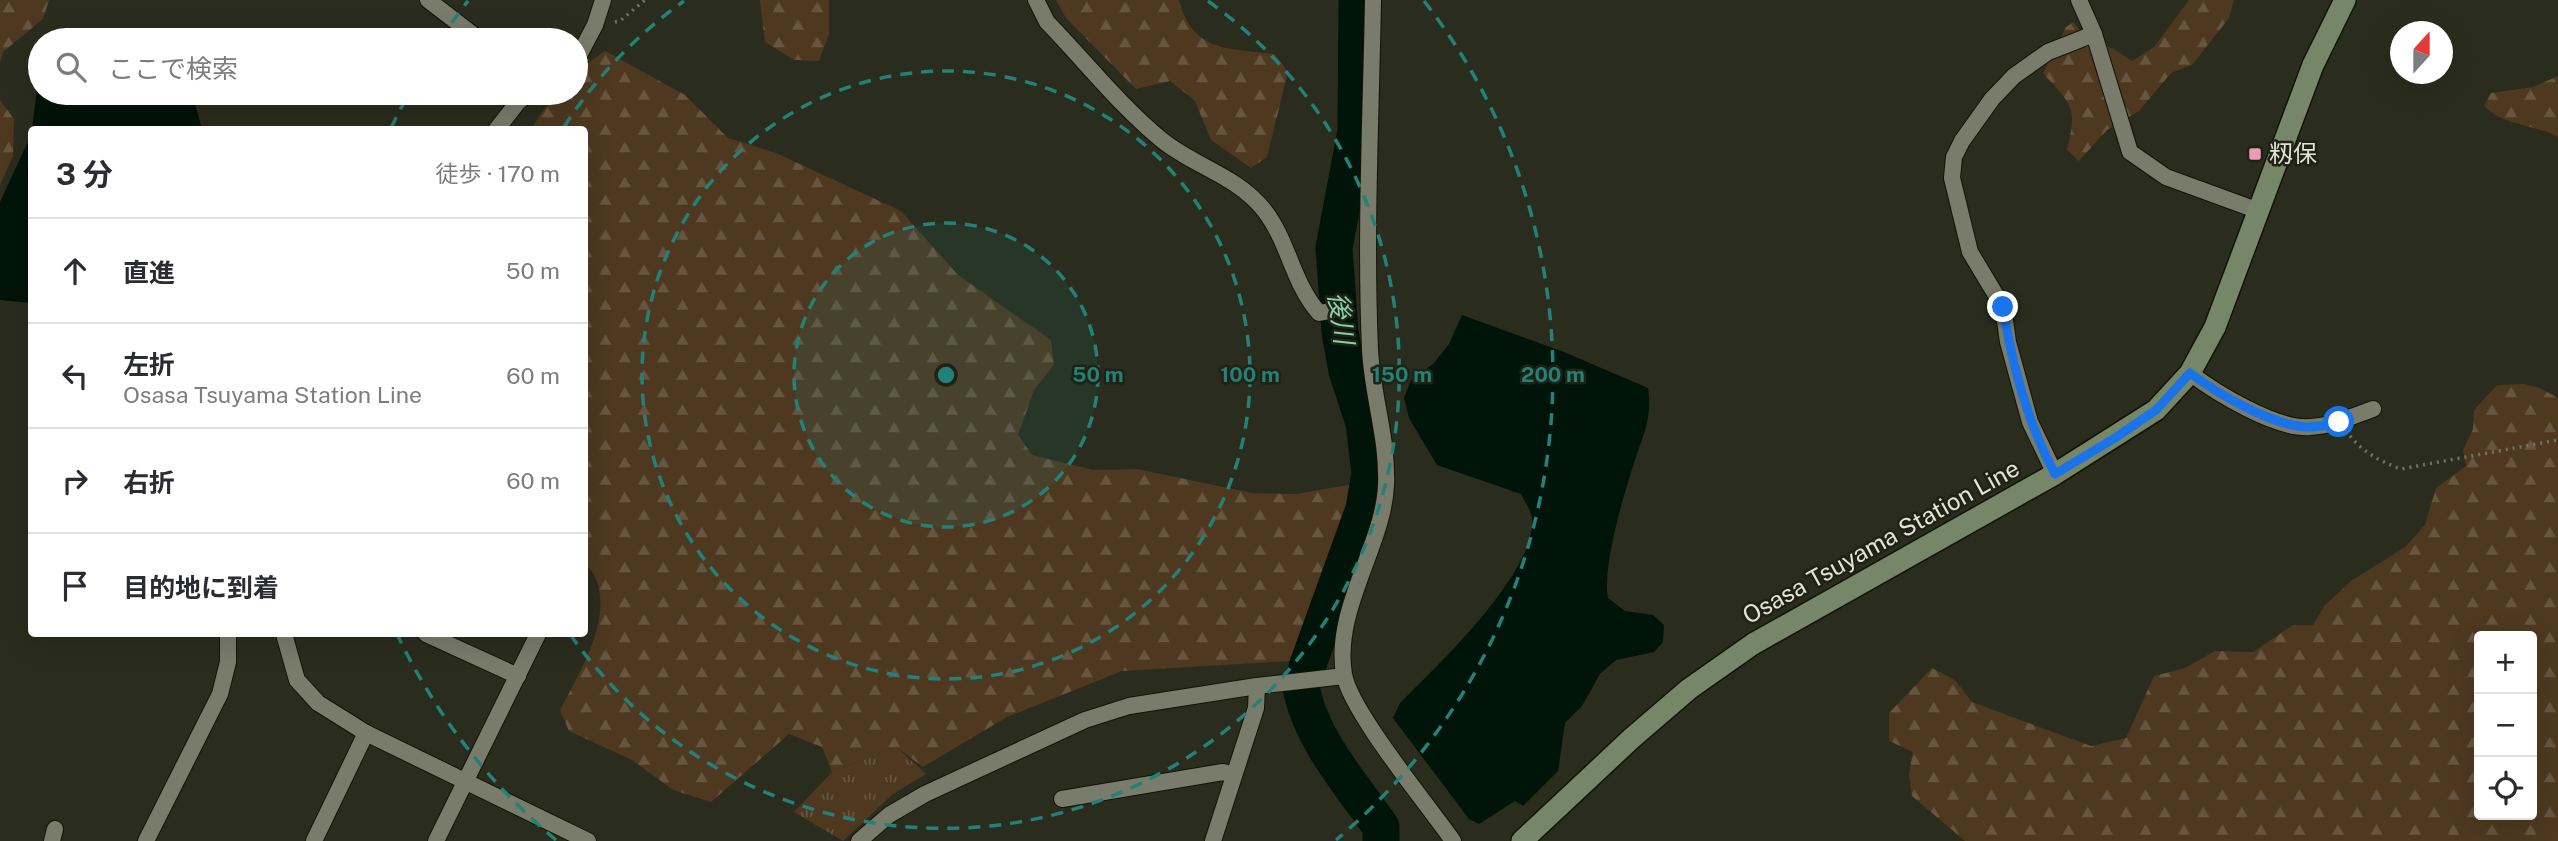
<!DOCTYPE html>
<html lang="ja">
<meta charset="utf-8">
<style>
body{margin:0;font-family:"Public Sans","Noto Sans JP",sans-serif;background:#f7f7f7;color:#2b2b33}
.controls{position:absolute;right:21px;bottom:21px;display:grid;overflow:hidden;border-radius:7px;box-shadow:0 7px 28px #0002}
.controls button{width:63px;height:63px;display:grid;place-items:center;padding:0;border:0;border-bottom:2px solid #e1e1e2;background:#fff;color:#2b2b33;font:35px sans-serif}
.compass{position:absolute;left:2390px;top:21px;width:63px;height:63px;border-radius:50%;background:#fff;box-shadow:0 7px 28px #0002;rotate:21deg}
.stop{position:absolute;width:21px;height:21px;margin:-16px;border:5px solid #1a73e8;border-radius:50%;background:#fff}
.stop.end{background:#1a73e8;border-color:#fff;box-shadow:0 2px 7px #0008}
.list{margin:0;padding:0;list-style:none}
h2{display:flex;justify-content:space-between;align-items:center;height:91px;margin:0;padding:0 28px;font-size:30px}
h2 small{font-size:23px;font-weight:400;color:#7c7c81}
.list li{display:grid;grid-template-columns:46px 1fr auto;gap:21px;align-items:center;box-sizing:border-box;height:105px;padding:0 28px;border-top:2px solid #e1e1e2}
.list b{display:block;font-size:26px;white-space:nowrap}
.list p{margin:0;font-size:23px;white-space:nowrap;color:#7c7c81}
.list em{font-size:23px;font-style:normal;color:#7c7c81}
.icon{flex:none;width:38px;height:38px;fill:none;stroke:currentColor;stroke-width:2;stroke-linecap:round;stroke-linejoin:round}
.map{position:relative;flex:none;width:2558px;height:841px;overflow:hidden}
.search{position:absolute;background:#fff;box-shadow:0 7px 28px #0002;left:28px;top:28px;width:560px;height:77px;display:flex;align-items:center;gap:18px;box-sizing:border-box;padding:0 24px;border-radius:38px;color:#7c7c81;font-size:26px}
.panel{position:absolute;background:#fff;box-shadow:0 7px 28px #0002;left:28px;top:126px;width:560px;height:511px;border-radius:7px}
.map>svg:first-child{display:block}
.grass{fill:url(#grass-tufts)}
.forest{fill:url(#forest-firs);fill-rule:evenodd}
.water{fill:#00140a}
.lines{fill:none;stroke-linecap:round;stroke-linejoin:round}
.river{stroke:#00140a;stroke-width:37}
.street-casing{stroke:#121406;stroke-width:18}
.secondary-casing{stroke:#121406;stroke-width:24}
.path{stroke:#727467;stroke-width:3.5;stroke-dasharray:2 5;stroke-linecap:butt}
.street{stroke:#797c6b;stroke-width:16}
.secondary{stroke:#768668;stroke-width:21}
.route{stroke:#1a73e8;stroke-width:9}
.ring{fill:none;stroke:#248179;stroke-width:3.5;stroke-dasharray:12 9}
.poi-dot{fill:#ef9ab8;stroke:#202213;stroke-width:2.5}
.labels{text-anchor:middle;stroke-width:5;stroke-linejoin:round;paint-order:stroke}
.poi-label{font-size:24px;fill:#e2e3da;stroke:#202213;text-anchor:start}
.street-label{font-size:24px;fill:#e2e3da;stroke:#202213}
.water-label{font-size:26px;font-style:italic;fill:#87d1ad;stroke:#202213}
.centre{fill:#248179;stroke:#202213;stroke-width:3.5}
.ring-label{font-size:21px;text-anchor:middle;font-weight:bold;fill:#248179;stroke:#202213;stroke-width:5;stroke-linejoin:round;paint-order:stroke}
</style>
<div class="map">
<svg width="2558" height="841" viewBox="0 0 2558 841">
<defs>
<pattern id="grass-tufts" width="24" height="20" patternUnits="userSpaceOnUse" patternTransform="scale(1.75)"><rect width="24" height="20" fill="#4e3820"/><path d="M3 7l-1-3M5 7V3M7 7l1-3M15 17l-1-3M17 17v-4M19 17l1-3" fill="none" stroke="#675540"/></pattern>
<pattern id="forest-firs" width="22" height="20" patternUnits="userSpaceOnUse" patternTransform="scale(1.75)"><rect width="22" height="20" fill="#4e3820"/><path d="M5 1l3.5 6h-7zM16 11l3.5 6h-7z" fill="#675540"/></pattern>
</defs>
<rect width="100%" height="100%" fill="#2a2c1d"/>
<polygon class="grass" points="896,747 926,774 893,794 843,841 794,812 832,772"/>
<g class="forest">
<polygon points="0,0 49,0 43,19 3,52 0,63"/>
<polygon points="760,0 829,0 829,34 819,61 794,60 765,42"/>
<path d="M 1056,0 L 1179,0 C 1193,53 1228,48 1275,54 L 1288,72 L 1267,157 L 1251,168 L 1211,140 L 1195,101 L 1170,81 L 1136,89 L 1066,18 Z"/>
<path d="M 2189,0 L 2234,0 L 2229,18 L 2192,65 L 2171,73 L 2139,111 L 2107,130 L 2079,161 L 2067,150 C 2078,106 2072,106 2043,73 L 2066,27 L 2073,22 L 2089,41 L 2114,49 L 2132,61 L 2154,47 Z"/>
<path d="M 605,51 L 685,95 L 728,138 L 776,153 L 901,211 L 958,275 L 1051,340 L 1054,365 L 1034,390 L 1018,435 L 1032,455 L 1093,470 L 1137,469 L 1252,493 L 1296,494 L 1354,484 L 1359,505 L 1307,643 L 1290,661 L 1122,671 L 1007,717 L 923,767 L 896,747 L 832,772 L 822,747 L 789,734 L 711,802 L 673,790 L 632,760 L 569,731 L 560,710 C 581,669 624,603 584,561 L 584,130 L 531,129 L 555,93 L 576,93 L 576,71 Z"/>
<path d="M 2558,76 L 2558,137 C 2534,124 2503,126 2484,106 L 2491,93 L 2533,87 Z"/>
<polygon points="0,100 14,119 13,156 0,185"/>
<path d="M 2524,384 L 2540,388 L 2558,398 L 2558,841 L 1965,841 L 1912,796 L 1909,774 L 1913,752 L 1889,741 L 1889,713 L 1932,668 L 1955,680 L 1972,702 L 2091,746 L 2126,738 L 2154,676 L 2185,668 L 2215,651 L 2253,652 L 2293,625 L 2313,625 L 2325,605 L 2351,581 L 2405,547 L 2425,525 L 2436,488 L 2466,466 L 2463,450 L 2473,429 L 2474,410 L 2497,385 ZM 2479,636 L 2532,636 L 2532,815 L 2479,815 Z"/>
</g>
<g class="water">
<polygon points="40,66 40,93 192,93 202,129 32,129"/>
<polygon points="31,135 31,303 0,300 0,202"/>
<path d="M 1462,315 L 1564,352 L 1648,388 C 1653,418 1642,438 1633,466 C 1623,498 1602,567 1608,598 L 1625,611 L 1653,615 L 1664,625 L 1663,642 L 1654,652 L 1616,660 L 1600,674 L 1582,706 L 1565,723 L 1558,771 L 1523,806 L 1515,801 L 1479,824 L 1469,819 L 1393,718 L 1400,703 C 1436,667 1536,573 1532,519 C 1532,511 1524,501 1521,494 L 1437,465 L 1409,418 L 1404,398 L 1411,380 L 1433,364 L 1449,344 Z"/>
</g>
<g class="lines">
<g class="river">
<polyline points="1307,667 1364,509 1370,473 1364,423 1347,371 1340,332 1334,248 1356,131 1357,0"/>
<path d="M 1302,692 C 1313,742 1352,785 1381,827 L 1381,841"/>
</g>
<g class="street-casing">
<g id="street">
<polyline points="428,0 480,40"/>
<path d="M 1036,0 L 1047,22 C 1084,60 1122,108 1163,141 C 1196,167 1237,176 1264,210 C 1289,242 1292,282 1319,313 L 1330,311"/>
<path d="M 1373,0 C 1371,116 1365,233 1370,349 C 1372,395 1388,438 1386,485 C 1384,544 1333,610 1344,674 C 1350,711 1428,805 1453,841"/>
<polyline points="2079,0 2094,34 2130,152 2166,177 2259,211"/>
<polyline points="576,61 595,25 603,0"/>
<polyline points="496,130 518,102 529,93"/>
<path d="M 2190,373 C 2216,393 2277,430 2310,427 C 2332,426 2353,416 2373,409"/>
<polyline points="2055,474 2030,422 2008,342 2003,307 1970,252 1952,178 1954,157 1962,141 1992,99 2014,76 2048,52 2094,34"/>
<polyline points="284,634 297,680 318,703 366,733 588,841"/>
<polyline points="426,634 518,676"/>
<polyline points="1062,799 1223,772 1234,775"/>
<polyline points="52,841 55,829"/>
<polyline points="146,841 220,694 228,662 228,634"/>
<polyline points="314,841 366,733"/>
<polyline points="436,841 538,634"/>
<polyline points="859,841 889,815 925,794 1085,720 1129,706 1257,686 1344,676"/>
<polyline points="1213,841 1256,708 1257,686"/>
</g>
</g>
<g class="secondary-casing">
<polyline id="secondary" points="1522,841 1632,738 1689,689 1753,644 2055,474 2156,410 2190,373 2215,327 2313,65 2345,0"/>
</g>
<g class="path">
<polyline points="615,22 620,21 645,0"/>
<path d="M 2350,436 C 2363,452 2381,462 2401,469 L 2558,440"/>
</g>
<use href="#street" class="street"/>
<use href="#secondary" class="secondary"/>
</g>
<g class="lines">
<path class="route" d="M 2003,307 C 2012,365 2027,422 2055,474 L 2115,438 L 2156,410 L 2190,373 C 2218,394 2271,425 2306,427 C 2316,428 2328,424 2339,422"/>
</g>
<circle cx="946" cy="375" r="152" fill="#248179" fill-opacity=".12"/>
<g class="ring">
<circle cx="946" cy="375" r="152"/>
<circle cx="946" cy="375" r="304"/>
<path d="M564 127A456 456 0 0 1 684 1M1208 1A456 456 0 1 1 572 637"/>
<path d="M556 840A607 607 0 0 1 398 636M391 128A607 607 0 0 1 408 95M440 40A607 607 0 0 1 468 1M1424 1A607 607 0 0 1 1336 840"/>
</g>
<rect class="poi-dot" x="2248" y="147" width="14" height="14" rx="3.5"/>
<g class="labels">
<g class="poi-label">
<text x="2269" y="162">籾保</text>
</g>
<g class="street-label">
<text transform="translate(1881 542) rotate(-29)" y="8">Osasa Tsuyama Station Line</text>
</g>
<g class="water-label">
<text transform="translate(1341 318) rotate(82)" y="9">後川</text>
</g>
</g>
<circle cx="946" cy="375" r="10" class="centre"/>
<g class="ring-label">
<text x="1098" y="382">50 m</text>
<text x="1250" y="382">100 m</text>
<text x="1402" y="382">150 m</text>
<text x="1553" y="382">200 m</text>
</g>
</svg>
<div class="controls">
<button>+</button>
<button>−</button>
<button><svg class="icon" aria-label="locate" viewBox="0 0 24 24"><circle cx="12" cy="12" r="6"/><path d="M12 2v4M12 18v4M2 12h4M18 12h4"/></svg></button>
</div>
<svg class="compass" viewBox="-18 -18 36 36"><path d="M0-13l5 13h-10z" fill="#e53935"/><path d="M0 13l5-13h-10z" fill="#7c7c81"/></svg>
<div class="stop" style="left:2339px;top:422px"></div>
<div class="stop end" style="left:2003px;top:307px"></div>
<div class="search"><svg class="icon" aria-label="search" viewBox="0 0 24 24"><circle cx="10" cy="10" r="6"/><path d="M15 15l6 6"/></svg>ここで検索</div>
<section class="panel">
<h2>3 分<small>徒歩 · 170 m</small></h2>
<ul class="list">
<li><svg class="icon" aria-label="ahead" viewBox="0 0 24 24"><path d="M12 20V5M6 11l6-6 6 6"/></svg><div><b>直進</b></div><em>50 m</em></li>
<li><svg class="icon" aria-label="left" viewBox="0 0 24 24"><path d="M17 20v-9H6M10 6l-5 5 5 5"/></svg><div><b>左折</b><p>Osasa Tsuyama Station Line</p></div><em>60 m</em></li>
<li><svg class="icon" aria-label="right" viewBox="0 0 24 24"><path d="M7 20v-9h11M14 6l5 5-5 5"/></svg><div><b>右折</b></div><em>60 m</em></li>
<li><svg class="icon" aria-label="arrive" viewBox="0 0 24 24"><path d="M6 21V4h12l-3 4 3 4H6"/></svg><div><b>目的地に到着</b></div></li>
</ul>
</section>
</div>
